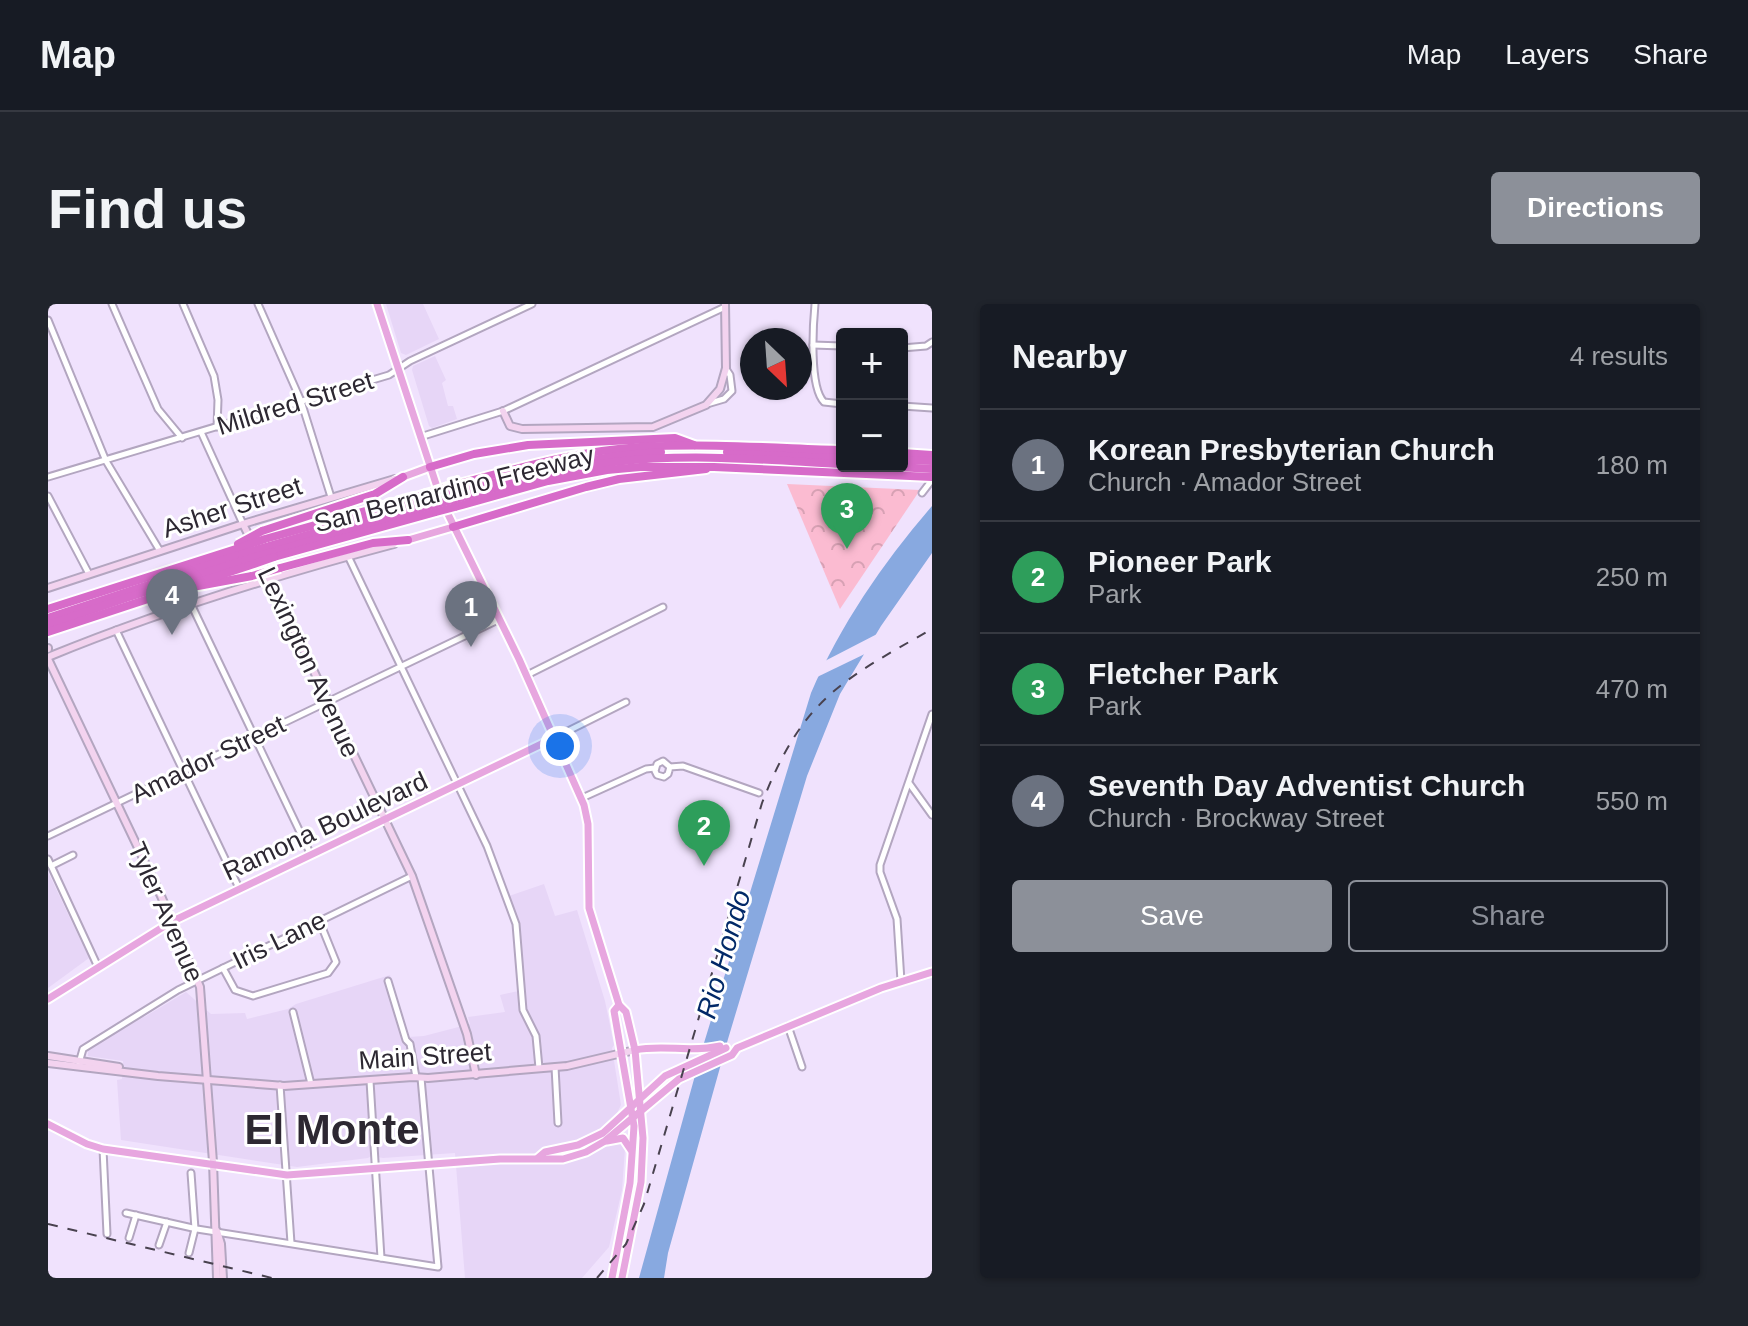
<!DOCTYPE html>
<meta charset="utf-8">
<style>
body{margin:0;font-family:Arial,sans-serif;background:#20242c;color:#f1f3f6}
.controls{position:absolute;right:24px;top:24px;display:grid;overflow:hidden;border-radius:8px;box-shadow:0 2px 6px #0004}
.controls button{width:72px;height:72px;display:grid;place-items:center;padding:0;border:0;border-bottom:2px solid #363941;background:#171b24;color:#f1f3f6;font:40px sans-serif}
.compass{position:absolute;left:692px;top:24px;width:72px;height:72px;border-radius:50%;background:#171b24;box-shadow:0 2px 6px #0004;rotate:155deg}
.you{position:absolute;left:512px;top:442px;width:28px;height:28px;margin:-20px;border:6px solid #fff;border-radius:50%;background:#1a73e8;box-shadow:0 0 0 12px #1a73e833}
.badge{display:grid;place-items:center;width:52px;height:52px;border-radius:50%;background:#8c9099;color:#fff;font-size:26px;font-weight:700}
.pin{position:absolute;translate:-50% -66px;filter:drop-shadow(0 2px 4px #0008)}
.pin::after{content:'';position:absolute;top:42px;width:28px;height:24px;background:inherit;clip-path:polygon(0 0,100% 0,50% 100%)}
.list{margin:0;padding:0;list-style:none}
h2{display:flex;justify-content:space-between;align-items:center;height:104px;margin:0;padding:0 32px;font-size:34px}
h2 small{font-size:26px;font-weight:400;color:#9ea1a6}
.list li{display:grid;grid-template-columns:52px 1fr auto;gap:24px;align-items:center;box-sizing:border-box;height:112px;padding:0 32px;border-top:2px solid #363941}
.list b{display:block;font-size:30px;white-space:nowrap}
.list p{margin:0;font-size:26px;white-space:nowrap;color:#9ea1a6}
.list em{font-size:26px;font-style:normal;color:#9ea1a6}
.actions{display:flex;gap:16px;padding:24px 32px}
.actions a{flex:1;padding:18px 0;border:2px solid #8c9099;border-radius:8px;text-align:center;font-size:28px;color:#8c9099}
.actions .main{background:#8c9099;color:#fff}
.map{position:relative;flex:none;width:884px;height:974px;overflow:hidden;border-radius:8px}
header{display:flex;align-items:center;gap:48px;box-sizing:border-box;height:112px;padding:0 40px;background:#171b24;border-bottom:2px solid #363941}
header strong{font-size:38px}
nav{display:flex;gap:44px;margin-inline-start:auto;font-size:28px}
.intro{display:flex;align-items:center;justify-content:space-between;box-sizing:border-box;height:192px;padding:0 48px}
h1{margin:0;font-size:56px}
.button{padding:20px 36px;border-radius:8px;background:#8c9099;color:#fff;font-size:28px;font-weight:700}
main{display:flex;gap:48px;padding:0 48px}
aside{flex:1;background:#171b24;border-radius:8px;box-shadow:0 2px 6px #0004}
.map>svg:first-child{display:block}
.built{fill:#e7d6f7}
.park{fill:url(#park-crowns)}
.water{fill:#88a9e0}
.pier{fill:#f0e2fd}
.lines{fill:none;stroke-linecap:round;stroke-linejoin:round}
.street-casing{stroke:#b3a6c0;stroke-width:9}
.secondary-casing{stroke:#b3a6c0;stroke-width:10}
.primary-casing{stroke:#fff;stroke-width:11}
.highway-casing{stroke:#fff;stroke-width:12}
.street{stroke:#fff;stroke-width:5}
.secondary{stroke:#f3d3ef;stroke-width:6}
.primary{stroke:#e7a6df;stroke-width:7}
.highway{stroke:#d76bc9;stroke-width:8}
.rail{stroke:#49424f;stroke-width:2;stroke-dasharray:10 10;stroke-linecap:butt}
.highway-bridge-casing{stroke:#fff;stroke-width:12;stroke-linecap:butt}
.highway-bridge{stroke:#d76bc9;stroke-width:8}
.labels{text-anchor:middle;stroke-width:6;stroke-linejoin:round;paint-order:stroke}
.street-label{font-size:26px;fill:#2d2832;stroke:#fff}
.water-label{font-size:28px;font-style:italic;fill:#022968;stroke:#fff}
.town-label{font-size:42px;font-weight:bold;fill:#2d2832;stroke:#fff}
</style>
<header>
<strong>Map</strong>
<nav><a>Map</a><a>Layers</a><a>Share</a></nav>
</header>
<div class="intro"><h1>Find us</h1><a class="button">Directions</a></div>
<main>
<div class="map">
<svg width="884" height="974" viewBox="0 0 884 974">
<defs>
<pattern id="park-crowns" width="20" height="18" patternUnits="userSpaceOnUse" patternTransform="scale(2)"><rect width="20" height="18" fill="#fbbbd1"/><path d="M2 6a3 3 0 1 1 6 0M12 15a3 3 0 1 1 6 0" fill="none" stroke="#d7a1b4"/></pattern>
</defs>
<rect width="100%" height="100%" fill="#f0e2fd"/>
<g class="built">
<polygon points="338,0 375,0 391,35 358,51 353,49"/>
<polygon points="387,52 398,76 394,79 400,102 405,102 409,115 384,124 381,122 364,66 365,62"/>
<polygon points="0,568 41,654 0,684"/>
<polygon points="496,580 507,612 529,606 557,697 566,741 564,744 573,801 568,811 573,839 577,845 574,886 561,943 534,974 417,974 407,849 335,854 323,852 320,854 249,863 73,836 69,776 74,775 75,757 40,752 40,746 80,718 98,712 138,688 163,710 197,709 199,715 240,705 248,700 342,671 360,733 376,732 422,720 420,713 457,708 452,691 475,686 471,623 461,592"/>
</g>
<polygon class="park" points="739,180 872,186 792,305"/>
<path class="water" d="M 884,202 L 884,249 L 833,322 L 792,390 L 759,472 L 680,735 L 620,949 L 616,974 L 591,974 L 656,739 L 763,389 C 793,320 835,259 884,202 Z"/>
<polygon class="pier" points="833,328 823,347 765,375 771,360"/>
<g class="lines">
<g class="street-casing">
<g id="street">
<polyline points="64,0 110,105 134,134"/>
<polyline points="135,0 166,72 170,96 169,123"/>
<polyline points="210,0 253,97 283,193"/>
<path d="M 767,0 C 765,21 761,83 776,98 L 794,100"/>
<polyline points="0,16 58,157 112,247"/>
<polyline points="765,41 794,42"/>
<polyline points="854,44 878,42 884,38"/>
<polyline points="659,100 676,95 684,87 682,71 678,65"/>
<polyline points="854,102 884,104"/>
<polyline points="153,128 195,220"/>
<polyline points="372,133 455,107 677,3"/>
<polyline points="0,173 341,71 362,57 484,0"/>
<polyline points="874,189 884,176"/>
<polyline points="0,192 41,270"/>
<polyline points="300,252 439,542 468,620 475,706 488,732 491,764"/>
<polyline points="143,300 262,549"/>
<polyline points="68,326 191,584"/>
<polyline points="479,371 615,303"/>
<polyline points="506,434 578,398"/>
<polyline points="622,463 620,470 616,473 609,471 607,467 609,460 615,457 622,463 635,462 711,489"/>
<polyline points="861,479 884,511"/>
<polyline points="534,494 598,465 607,464"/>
<polyline points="0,532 450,316"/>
<polyline points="0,555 50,663"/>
<polyline points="3,562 25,551"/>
<polyline points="175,664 187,686 205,692 280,669 288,658 271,616"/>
<polyline points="340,677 358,736 362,740 368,773"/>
<polyline points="853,677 849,615 832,568 832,561 884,410"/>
<polyline points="245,708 263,780"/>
<polyline points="740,722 754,763"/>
<polyline points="31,759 35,745 130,686 364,572"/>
<polyline points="507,763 510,819"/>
<polyline points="322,777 333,954"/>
<polyline points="232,781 243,939"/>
<polyline points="55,845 59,930"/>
<polyline points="78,909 149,925 390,963 373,774"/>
<polyline points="81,934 88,911"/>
<polyline points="111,941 119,918"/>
<polyline points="141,949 147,925 143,869"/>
</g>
</g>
<g class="secondary-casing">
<g id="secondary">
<polyline points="455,107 462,122 474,125 605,123 658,101 672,85 678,64 677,0"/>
<polyline points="195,220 202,234"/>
<polyline points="212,255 364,572 419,730 428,771"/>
<polyline points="0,284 195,220 347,175"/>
<polyline points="0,344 0,345"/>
<path d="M 0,353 C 112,307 229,271 346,240"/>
<polyline points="0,355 113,592 152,683 165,858 169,974"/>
<polyline points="0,752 71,763"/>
<polyline points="0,759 110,772 236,782 365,773 380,774 519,762 587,746"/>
<polyline points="169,927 173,940 175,974"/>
</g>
</g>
<g class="primary-casing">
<g id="primary">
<polyline points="329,0 391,189"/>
<polyline points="355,173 382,163"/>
<polyline points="395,200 471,355 536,501 540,520 541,604 571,701 578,708 587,746 595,834 593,878 574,974"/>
<polyline points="360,236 405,223"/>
<polyline points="0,695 123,618 506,434"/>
<path d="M 587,746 C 615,740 643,749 672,742"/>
<polyline points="0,820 39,840 55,845 239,871 452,855 515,855 538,848 557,837 631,775 684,751 689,744 833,684 884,668"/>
<polyline points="559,837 575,834 583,846"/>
<polyline points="490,854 497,848 530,841 555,829 617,772 678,744"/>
<polyline points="564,974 582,879 586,822 566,707 571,701"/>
</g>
</g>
<g class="highway-casing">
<g id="highway">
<polyline points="679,148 794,153"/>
<polyline points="854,149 884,151"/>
<polyline points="854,156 884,157"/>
<polyline points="833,162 884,165"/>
<polyline points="382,163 426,150 480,141 627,134 646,141"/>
<path d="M 400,183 C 464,166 526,147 592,143 C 659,139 727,144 794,146"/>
<path d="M 403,190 C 473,171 540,152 613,148"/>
<path d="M 405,196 C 458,181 511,165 566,158 C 642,149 718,156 794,160"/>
<polyline points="407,203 500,177 559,166 592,163 666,163 884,173"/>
<polyline points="405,223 538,183 571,175 658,165"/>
<polyline points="214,227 327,190 355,173"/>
<polyline points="217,235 382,189"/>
<polyline points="221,242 384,195"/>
<polyline points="224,248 386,201"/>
<polyline points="226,253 388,208"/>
<polyline points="232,264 325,239 360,236"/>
<polyline points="150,282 204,272"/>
<polyline points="0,305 191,244"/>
<polyline points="0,314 194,250"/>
<polyline points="0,321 78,294 197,256"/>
<polyline points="0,328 200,262"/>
</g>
</g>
<use href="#street" class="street"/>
<use href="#secondary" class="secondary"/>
<use href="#primary" class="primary"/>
<use href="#highway" class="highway"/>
<g class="rail">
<polyline points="0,920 224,974"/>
<path d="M 549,974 L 578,940 L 596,900 L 714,499 C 754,396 792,377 884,325"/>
</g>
<g class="highway-bridge-casing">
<g id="highway-bridge">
<polyline points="382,189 400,183"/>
<polyline points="384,195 403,190"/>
<polyline points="386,201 405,196"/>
<polyline points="388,208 407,203"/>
<polyline points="190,240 214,227"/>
<polyline points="191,244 217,235"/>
<polyline points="194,250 221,242"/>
<polyline points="197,256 224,248"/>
<polyline points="200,262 226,253"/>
<polyline points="204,272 232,264"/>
</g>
</g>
<use href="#highway-bridge" class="highway-bridge"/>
</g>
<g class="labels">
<g class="street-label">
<text transform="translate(247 99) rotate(-17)" y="9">Mildred Street</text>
<text transform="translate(406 185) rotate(-14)" y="9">San Bernardino Freeway</text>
<text transform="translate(184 203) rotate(-18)" y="9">Asher Street</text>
<text transform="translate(261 358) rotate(65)" y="9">Lexington Avenue</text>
<text transform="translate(160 455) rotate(-26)" y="9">Amador Street</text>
<text transform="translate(277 522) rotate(-25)" y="9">Ramona Boulevard</text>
<text transform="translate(118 608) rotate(66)" y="9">Tyler Avenue</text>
<text transform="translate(231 636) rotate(-26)" y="9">Iris Lane</text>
<text transform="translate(377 752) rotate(-4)" y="9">Main Street</text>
</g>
<g class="water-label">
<text transform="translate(675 650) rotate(-74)" y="10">Rio Hondo</text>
</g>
<g class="town-label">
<text x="284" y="840">El Monte</text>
</g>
</g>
</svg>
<div class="controls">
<button>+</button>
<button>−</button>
</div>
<svg class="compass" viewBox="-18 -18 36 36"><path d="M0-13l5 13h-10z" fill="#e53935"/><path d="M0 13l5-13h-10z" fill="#9ea1a6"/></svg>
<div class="you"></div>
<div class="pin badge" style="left:423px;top:343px;background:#6b7280">1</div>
<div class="pin badge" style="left:656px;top:562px;background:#2e9e5b">2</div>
<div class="pin badge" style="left:799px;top:245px;background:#2e9e5b">3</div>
<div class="pin badge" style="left:124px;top:331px;background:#6b7280">4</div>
</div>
<aside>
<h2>Nearby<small>4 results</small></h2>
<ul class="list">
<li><span class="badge" style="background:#6b7280">1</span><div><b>Korean Presbyterian Church</b><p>Church · Amador Street</p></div><em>180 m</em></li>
<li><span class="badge" style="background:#2e9e5b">2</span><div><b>Pioneer Park</b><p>Park</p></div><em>250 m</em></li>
<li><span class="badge" style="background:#2e9e5b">3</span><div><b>Fletcher Park</b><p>Park</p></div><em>470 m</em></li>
<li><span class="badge" style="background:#6b7280">4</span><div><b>Seventh Day Adventist Church</b><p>Church · Brockway Street</p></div><em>550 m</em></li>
</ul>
<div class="actions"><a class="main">Save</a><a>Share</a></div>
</aside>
</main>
